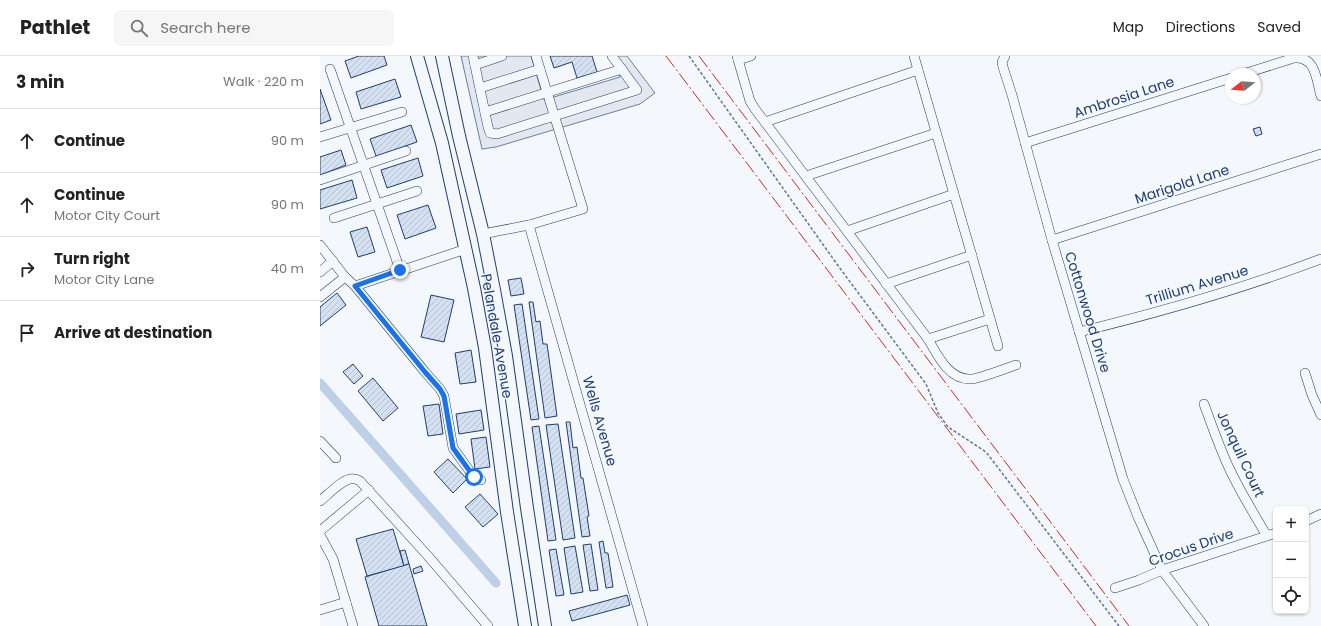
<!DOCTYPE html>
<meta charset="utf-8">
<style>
body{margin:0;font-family:Poppins,sans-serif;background:#f6f6f6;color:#222}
.controls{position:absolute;right:12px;bottom:12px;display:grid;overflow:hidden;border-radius:6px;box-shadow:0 1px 3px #0004}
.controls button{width:36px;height:36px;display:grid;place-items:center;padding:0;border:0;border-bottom:1px solid #e0e0e0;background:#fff;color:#222;font:20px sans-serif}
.compass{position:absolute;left:905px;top:12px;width:36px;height:36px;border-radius:50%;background:#fff;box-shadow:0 1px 3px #0004;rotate:253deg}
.stop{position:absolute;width:12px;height:12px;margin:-9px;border:3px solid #1a73e8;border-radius:50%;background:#fff}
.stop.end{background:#1a73e8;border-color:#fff;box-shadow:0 1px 4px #0008}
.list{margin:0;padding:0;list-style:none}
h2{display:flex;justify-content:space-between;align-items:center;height:52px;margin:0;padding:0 16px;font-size:17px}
h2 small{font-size:13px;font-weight:400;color:#767676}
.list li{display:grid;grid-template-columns:26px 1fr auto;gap:12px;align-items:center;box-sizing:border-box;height:64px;padding:0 16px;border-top:1px solid #e0e0e0}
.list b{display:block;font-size:15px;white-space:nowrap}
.list p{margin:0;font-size:13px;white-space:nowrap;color:#767676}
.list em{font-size:13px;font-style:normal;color:#767676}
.icon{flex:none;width:22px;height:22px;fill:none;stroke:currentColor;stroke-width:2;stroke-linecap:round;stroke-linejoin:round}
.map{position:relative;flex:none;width:1001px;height:570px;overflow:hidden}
header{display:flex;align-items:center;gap:24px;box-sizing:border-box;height:56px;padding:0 20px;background:#fff;border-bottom:1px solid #e0e0e0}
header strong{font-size:19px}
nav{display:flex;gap:22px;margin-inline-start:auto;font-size:14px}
.search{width:280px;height:36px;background:#f6f6f6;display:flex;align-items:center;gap:10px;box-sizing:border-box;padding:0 14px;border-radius:6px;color:#767676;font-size:15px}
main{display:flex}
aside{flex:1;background:#fff}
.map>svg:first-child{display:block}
.parking{fill:#e3e8f0;stroke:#687fa3}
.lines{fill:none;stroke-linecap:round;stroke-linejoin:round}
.canal{stroke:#bed0e5;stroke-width:9}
.building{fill:url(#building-hatch);stroke:#1d3f73}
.minor-casing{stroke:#1d3f73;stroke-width:10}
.major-casing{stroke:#1d3f73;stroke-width:14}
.path{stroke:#5e769c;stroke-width:1.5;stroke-dasharray:3 2;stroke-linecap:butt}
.minor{stroke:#f4f7fb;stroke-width:9}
.major{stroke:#f4f7fb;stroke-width:12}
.power{stroke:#c62828;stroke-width:1;stroke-dasharray:14 3 2 3;stroke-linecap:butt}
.route{stroke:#1a73e8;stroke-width:5}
.labels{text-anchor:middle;stroke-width:3;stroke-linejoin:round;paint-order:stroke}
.street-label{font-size:14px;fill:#1d3f73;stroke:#f4f7fb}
</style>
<header>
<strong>Pathlet</strong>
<div class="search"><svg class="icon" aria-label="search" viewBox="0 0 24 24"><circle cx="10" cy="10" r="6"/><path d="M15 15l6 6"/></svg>Search here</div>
<nav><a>Map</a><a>Directions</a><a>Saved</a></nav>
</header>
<main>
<aside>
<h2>3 min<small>Walk · 220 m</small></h2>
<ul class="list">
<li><svg class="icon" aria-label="ahead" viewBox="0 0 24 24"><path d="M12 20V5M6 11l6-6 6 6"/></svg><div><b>Continue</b></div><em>90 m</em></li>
<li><svg class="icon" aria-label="ahead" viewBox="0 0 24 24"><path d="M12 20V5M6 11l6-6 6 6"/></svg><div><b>Continue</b><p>Motor City Court</p></div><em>90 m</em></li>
<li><svg class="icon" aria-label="right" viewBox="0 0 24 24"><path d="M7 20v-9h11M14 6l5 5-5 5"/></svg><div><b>Turn right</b><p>Motor City Lane</p></div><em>40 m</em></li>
<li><svg class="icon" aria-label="arrive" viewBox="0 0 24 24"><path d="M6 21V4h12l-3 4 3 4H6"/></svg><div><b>Arrive at destination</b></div></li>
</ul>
</aside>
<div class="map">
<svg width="1001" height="570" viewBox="0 0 1001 570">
<defs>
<pattern id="building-hatch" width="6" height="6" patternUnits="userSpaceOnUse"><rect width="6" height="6" fill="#d5e0f0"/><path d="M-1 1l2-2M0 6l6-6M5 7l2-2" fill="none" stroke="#b6c1d1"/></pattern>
</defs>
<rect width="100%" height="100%" fill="#f4f7fb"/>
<polygon class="parking" points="141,0 211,0 224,44 300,21 289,0 307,0 335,37 320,48 176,91 162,93"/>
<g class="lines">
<polyline class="canal" points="0,327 176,527"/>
</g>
<g class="building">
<polygon points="39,0 64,0 67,9 31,22 25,5"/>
<polygon points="230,0 272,0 277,16 257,22 252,6 234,12"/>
<polygon points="75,23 81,41 41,53 36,36"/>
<polygon points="0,33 11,64 0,68"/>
<polygon points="91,69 97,86 56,100 50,83"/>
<polygon points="940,71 942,78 936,80 933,73"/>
<polygon points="21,94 26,109 0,119 0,101"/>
<polygon points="98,102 103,120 67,132 61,114"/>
<polygon points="32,124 37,142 0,153 0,134"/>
<polygon points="108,149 116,172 85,183 77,159"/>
<polygon points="47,171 55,196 38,201 30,176"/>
<polygon points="201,222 204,238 191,240 188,224"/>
<polygon points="17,237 26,249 0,270 0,251"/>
<polygon points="111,239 134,244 124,286 101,281"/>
<polygon points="209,246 213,246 216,266 220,265 223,288 227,288 237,360 225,362"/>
<polygon points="202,248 219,363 211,364 194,249"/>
<polygon points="151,294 156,326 140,328 135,297"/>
<polygon points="33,308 43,320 34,328 23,316"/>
<polygon points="53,322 78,352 63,365 38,335"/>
<polygon points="119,348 123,378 108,380 103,350"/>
<polygon points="161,354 164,374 139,378 136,358"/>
<polygon points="246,366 250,366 253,392 257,391 261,422 263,422 269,460 267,461 270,480 262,481"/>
<polygon points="238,368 255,482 243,484 226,369"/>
<polygon points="219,370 236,484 228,485 212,371"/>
<polygon points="166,381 170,411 155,413 151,383"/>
<polygon points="128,403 147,423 133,437 114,416"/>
<polygon points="160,438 178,458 163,471 145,451"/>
<polygon points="73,473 84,510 47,520 36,483"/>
<polygon points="283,485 285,497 288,497 293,531 286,532 279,486"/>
<polygon points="271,488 278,534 270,535 263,489"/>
<polygon points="255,490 263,536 251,538 244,492"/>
<polygon points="236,493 244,539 236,540 229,494"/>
<polygon points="85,494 89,508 84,510 80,495"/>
<polygon points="89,508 107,570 59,570 45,521"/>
<polygon points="101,510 103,515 94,518 93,513"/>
<polygon points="307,539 310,549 252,565 249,555"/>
</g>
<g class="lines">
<g class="minor-casing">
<g id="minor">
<polyline points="153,0 168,71 170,77 177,78 317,34 292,0"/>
<path d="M 417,0 L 430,45 L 435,53 L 608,283 C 617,298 628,323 649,323 C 657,324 686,312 696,309"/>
<polyline points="594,0 678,290"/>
<polyline points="685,0 682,6 683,11 692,39 732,184 803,423 818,461 842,514 884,570"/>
<polyline points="418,4 431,0"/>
<polyline points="155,9 182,0"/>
<polyline points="10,13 80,214"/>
<path d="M 923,18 L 974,2 C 996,0 996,23 1001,40"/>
<polyline points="160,32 220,13"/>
<polyline points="165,56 302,13"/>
<polyline points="445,66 598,14"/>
<polyline points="0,81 82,56"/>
<polyline points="705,87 911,22"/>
<polyline points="486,120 616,77"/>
<polyline points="0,124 86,95"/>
<polyline points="14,162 97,135"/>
<polyline points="209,169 323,570"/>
<polyline points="527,175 634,138"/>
<polyline points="163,178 209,169 263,153 216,0"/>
<polyline points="732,184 1001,98"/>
<polyline points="0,189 25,221 35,230 105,316 120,333 124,340 133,392 154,421 161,424"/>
<polyline points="0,216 13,205"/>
<polyline points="566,228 652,199"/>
<polyline points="35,230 146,193"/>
<polyline points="0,241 25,221"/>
<path d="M 759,276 C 841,256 922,233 1001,203"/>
<polyline points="608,283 670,263"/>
<polyline points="985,317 992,339 1001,359"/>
<path d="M 884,348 C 892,370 900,393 910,414 C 921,437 934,458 947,480"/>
<polyline points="0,385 16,402"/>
<path d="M 0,445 C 8,439 24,421 34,423 C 37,423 38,424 40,425 L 108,500 L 168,570"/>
<polyline points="986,465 1001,458"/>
<polyline points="0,475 49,434"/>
<polyline points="0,479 13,503 33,570"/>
<polyline points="795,532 819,524 842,514 956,477"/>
<polyline points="0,554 26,546"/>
</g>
</g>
<g class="major-casing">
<g id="major">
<polyline points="97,0 122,87 154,232 165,292 187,456 205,570"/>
<polyline points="122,0 139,80 163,178 174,234 186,300 207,452 225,570"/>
</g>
</g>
<polyline class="path" points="369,0 519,211 606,328 618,357 628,371 666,396 799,570"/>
<use href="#minor" class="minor"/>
<use href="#major" class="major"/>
<g class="power">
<polyline points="346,0 776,570"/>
<polyline points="379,0 809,570"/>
</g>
</g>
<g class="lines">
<polyline class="route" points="80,214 35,230 105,316 120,333 124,340 133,392 154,421"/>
</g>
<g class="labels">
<g class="street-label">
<text transform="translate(804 41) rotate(-18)" y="5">Ambrosia Lane</text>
<text transform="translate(862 128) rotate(-18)" y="5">Marigold Lane</text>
<text transform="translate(877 229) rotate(-17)" y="5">Trillium Avenue</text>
<text transform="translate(768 256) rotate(73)" y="5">Cottonwood Drive</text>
<text transform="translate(177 280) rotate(80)" y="5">Pelandale Avenue</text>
<text transform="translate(280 365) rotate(74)" y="5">Wells Avenue</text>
<text transform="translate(921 398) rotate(65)" y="5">Jonquil Court</text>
<text transform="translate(871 491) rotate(-19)" y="5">Crocus Drive</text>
</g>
</g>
</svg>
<div class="controls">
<button>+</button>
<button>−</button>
<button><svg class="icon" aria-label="locate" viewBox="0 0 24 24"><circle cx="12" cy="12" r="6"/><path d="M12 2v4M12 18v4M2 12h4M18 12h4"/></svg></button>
</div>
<svg class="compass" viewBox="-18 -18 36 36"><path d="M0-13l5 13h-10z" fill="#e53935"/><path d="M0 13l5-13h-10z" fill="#767676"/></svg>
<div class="stop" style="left:154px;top:421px"></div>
<div class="stop end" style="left:80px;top:214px"></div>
</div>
</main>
